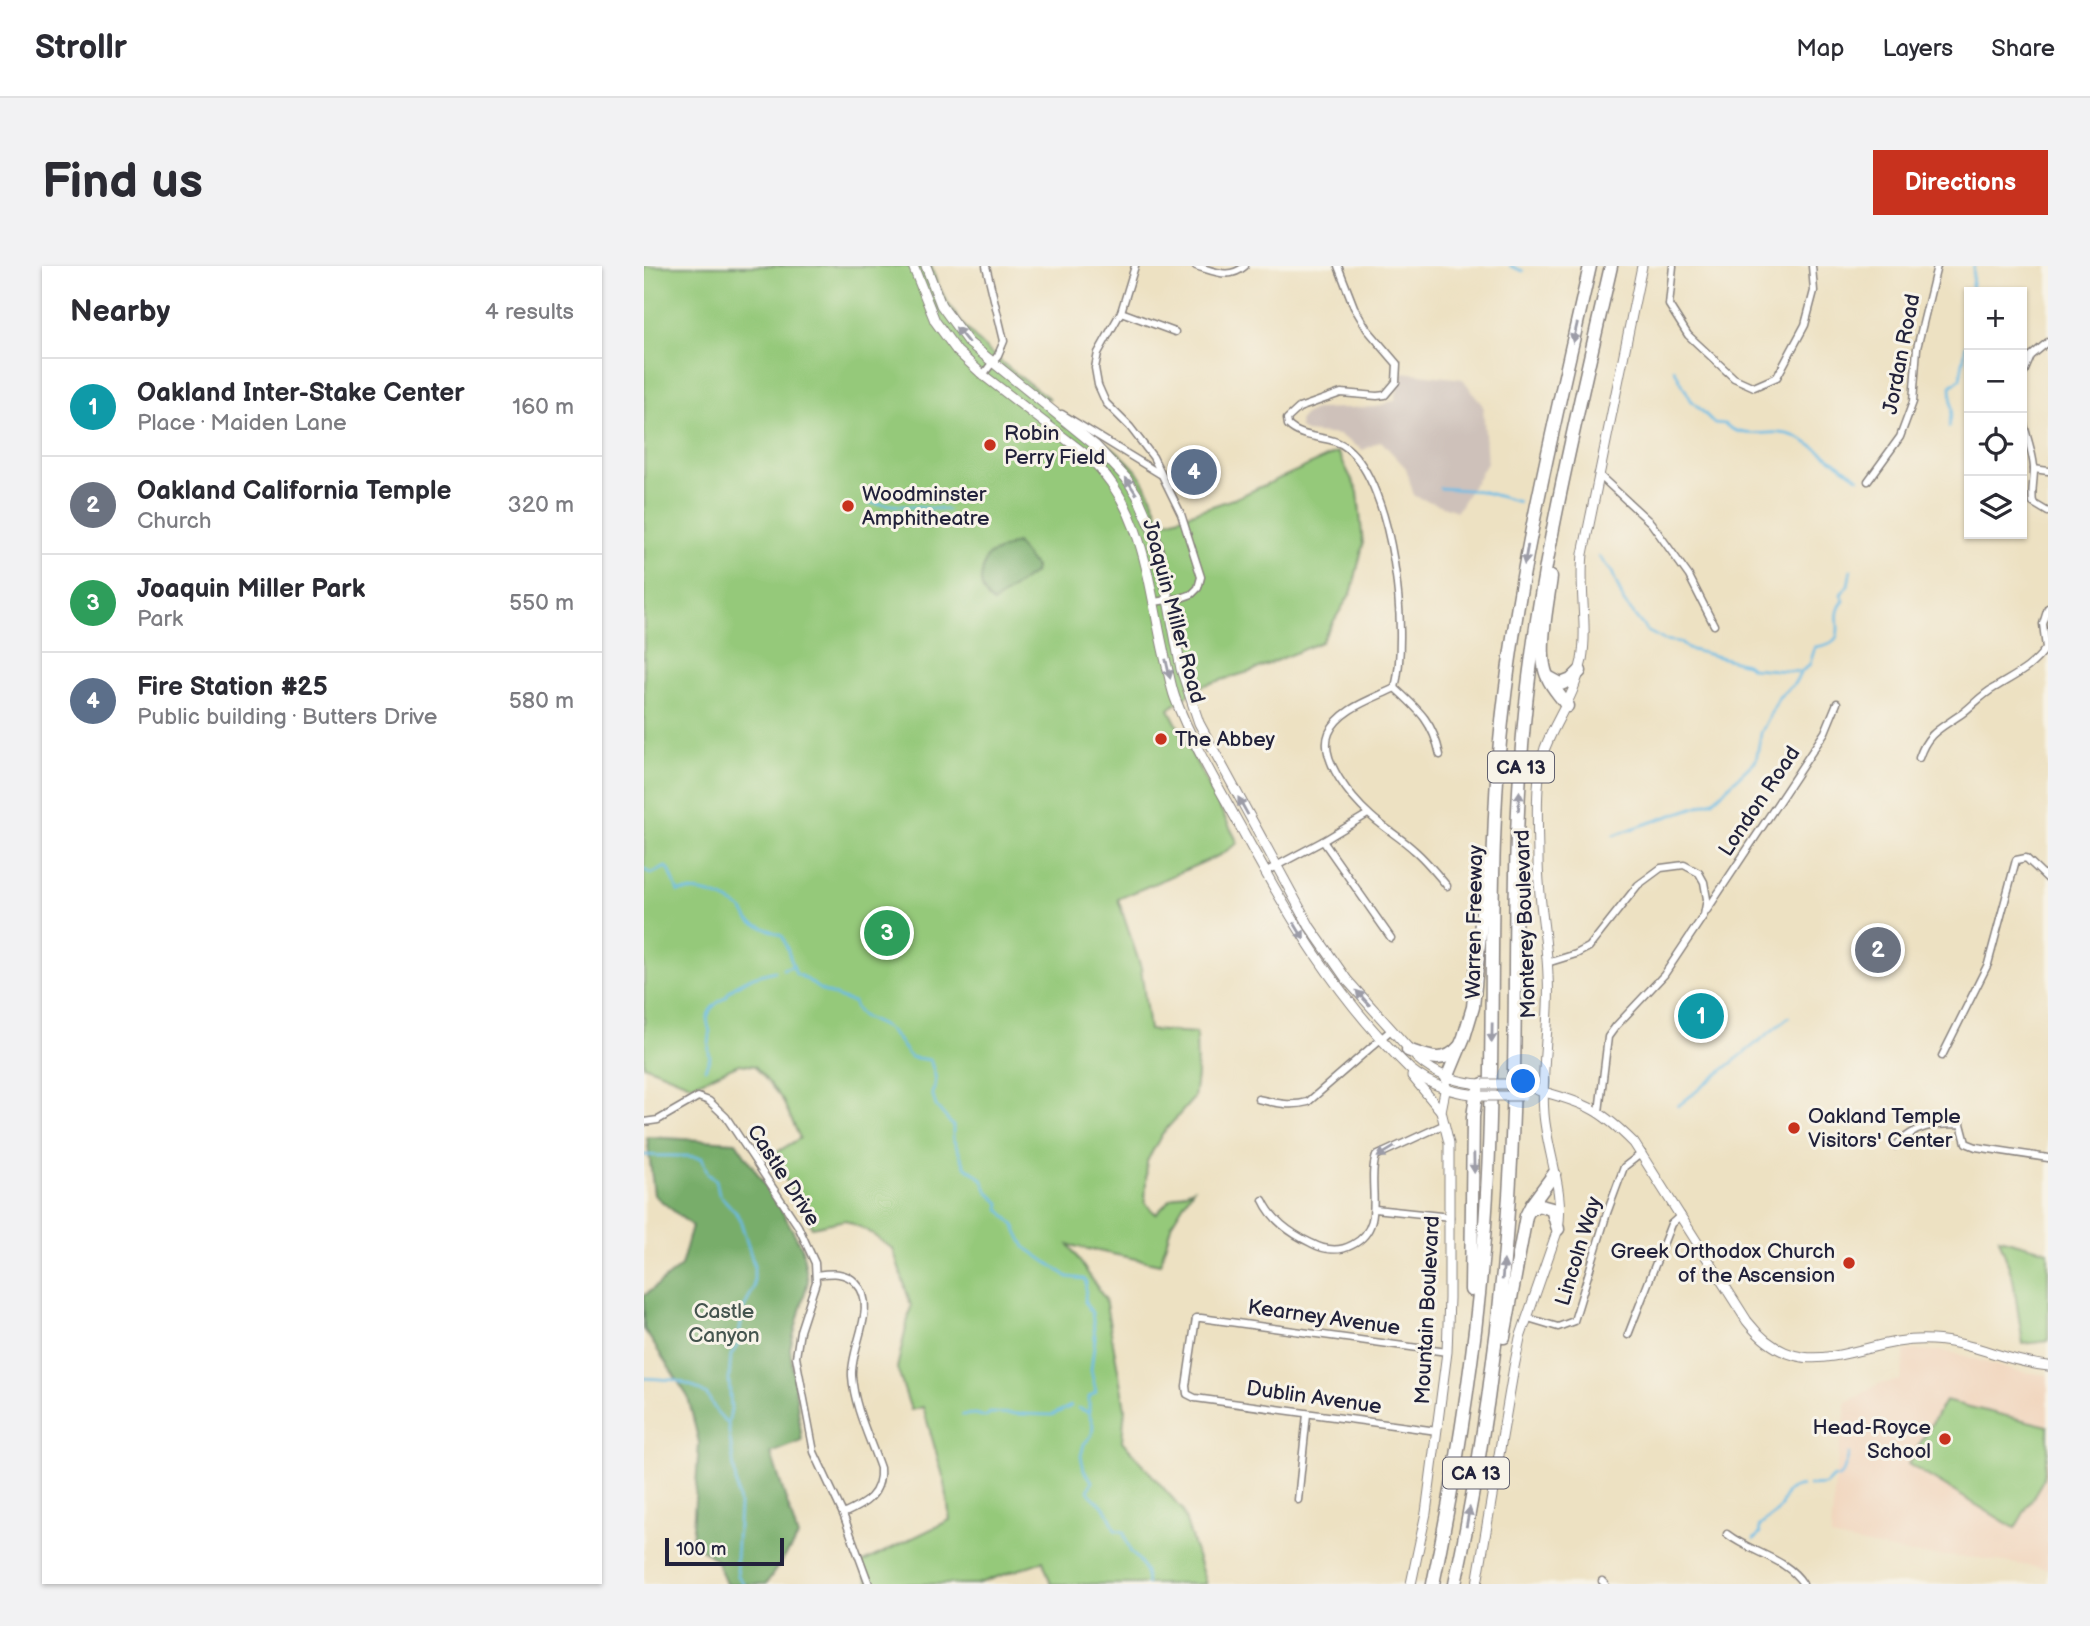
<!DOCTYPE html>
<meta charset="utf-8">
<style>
body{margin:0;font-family:"Balsamiq Sans",sans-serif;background:#f2f2f3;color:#2b2b33}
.controls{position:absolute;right:21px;top:21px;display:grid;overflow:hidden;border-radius:0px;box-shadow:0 2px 5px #0004}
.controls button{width:63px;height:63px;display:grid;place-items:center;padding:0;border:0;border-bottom:2px solid #e1e1e2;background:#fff;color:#2b2b33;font:35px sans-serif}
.scale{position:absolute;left:21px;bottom:18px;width:119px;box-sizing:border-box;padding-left:7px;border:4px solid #22223b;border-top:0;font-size:19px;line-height:24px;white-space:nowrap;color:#22223b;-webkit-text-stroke:5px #f7f3e8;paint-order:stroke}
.you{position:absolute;left:880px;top:816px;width:24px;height:24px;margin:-18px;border:5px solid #fff;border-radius:50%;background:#1a73e8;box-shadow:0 0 0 10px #1a73e833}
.badge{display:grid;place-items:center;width:46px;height:46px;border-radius:50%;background:#c8321e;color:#fff;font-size:23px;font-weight:700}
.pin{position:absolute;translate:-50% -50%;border:4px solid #fff;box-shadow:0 2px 7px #0006}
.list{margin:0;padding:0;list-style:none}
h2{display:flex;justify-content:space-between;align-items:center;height:91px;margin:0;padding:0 28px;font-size:30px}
h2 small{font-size:23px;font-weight:400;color:#7c7c81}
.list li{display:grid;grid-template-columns:46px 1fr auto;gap:21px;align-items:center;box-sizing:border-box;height:98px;padding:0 28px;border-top:2px solid #e1e1e2}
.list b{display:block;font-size:26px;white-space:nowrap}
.list p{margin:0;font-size:23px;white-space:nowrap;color:#7c7c81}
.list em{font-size:23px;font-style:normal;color:#7c7c81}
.icon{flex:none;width:38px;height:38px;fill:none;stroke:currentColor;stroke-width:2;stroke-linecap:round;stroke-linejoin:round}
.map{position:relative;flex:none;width:1404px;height:1318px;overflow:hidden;border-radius:0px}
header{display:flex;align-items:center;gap:42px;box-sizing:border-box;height:98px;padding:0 35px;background:#fff;border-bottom:2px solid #e1e1e2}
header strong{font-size:33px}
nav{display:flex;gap:38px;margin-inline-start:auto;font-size:24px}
.intro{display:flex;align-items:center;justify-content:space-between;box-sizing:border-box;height:168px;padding:0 42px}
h1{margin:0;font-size:49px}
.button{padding:18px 32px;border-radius:0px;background:#c8321e;color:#fff;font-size:24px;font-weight:700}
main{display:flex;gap:42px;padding:0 42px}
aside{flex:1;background:#fff;border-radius:0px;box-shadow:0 2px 5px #0004}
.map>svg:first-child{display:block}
.built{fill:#f1d5bd}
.industrial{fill:#cec1ba}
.green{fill:#95c97a;stroke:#5c765a;stroke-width:2}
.forest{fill:#78ad6a;stroke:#4d6852;stroke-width:2}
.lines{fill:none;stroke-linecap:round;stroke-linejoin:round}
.stream{stroke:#6abce6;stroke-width:2.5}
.street-casing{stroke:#88827e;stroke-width:9}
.secondary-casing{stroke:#88827e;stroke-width:11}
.highway-casing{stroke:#88827e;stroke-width:15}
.street{stroke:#fff;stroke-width:6}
.secondary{stroke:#fff;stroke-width:9}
.highway{stroke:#fff;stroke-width:12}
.secondary-bridge-casing{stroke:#88827e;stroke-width:11;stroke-linecap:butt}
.secondary-bridge{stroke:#fff;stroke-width:9}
.oneway{fill:#9c9ca7}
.poi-dot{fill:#c8321e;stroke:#f7f3e8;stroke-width:2.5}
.labels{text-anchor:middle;stroke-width:6;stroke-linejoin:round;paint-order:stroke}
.shield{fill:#f7f3e8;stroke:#62616f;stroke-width:2}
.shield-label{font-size:19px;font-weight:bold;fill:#22223b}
.street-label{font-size:21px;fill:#22223b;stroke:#f7f3e8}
.poi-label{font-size:21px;fill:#22223b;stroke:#f7f3e8;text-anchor:start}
.park-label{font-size:21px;fill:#44544e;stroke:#f7f3e8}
</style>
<header>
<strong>Strollr</strong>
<nav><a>Map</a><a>Layers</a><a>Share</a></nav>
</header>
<div class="intro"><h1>Find us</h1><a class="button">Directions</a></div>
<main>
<aside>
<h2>Nearby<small>4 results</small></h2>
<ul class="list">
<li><span class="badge" style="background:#0f9aa8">1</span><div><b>Oakland Inter-Stake Center</b><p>Place · Maiden Lane</p></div><em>160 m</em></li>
<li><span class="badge" style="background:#6b7280">2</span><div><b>Oakland California Temple</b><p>Church</p></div><em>320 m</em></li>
<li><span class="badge" style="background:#2e9e5b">3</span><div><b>Joaquin Miller Park</b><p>Park</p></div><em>550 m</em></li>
<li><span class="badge" style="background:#5c6f8a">4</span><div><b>Fire Station #25</b><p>Public building · Butters Drive</p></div><em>580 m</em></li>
</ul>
</aside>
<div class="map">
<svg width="1404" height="1318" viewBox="0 0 1404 1318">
<rect width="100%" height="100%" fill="#f7f3e8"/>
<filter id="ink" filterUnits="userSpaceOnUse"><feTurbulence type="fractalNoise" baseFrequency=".0143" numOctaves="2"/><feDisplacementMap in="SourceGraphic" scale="14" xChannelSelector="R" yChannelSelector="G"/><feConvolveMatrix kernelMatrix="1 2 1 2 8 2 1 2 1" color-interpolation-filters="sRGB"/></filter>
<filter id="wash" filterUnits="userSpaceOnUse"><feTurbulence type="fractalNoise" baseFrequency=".00686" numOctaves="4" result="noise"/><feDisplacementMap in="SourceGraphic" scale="28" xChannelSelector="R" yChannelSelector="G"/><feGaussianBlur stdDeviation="1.57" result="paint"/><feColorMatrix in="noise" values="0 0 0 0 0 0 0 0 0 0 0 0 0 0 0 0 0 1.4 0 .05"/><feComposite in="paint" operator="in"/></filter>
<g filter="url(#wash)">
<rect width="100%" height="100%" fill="#ede1c2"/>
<polygon class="built" points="1261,1084 1296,1085 1314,1088 1370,1105 1404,1109 1404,1303 1336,1292 1267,1288 1187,1271 1191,1211 1203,1136 1235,1118 1257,1114"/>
<polygon class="industrial" points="758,106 819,113 839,140 843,197 813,245 770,230 762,202 737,175 719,184 695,169 661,166 656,162 655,155 660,149 673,143 732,141 751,134"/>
<g class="green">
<path d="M 0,0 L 287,0 C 305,60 357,98 406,133 L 391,131 C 426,153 465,173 492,204 C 504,219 511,239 518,257 L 592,232 L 694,186 L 714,226 L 719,279 L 708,325 L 677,376 L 608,405 L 554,421 L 525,443 L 594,577 L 576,589 L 474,633 L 497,702 L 505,764 L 552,767 L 553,809 L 550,832 L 518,868 L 503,895 L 501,937 L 512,948 L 528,932 L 549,923 L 528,957 L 516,998 L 425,979 L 461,1033 L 481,1142 L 478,1175 L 538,1243 L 562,1318 L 407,1318 L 399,1295 L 333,1318 L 225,1318 L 217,1297 L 306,1254 L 301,1217 L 279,1141 L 267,1144 L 253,1102 L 267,1040 L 249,983 L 222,964 L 201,954 L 168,961 L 128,889 L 156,872 L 138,833 L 111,800 L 95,798 L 48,819 L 0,799 Z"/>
<polygon points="1355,972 1404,985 1404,1075 1379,1078 1369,1013"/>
<polygon points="1301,1135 1404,1160 1404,1184 1399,1214 1371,1262 1264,1198"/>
</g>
<g class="forest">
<path d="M 372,277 L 391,301 L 390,307 L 349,337 C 332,323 336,309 343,290 Z"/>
<polygon points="3,871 92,876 136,941 158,982 164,1015 146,1082 158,1175 127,1187 154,1271 122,1318 82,1318 72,1294 48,1276 55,1177 44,1131 0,1063 0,1030 37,1000 48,960 10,929"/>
</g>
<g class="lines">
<g class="stream">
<polyline points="866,0 879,5"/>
<polyline points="1327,26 1330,0"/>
<path d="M 1030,103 L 1047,134 L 1070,157 L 1081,158 C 1100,176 1128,161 1150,170 C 1169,177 1196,200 1215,212"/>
<polyline points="1305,161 1308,144 1307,120 1316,113 1322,79 1325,76"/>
<polyline points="796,222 836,225 875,236"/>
<polyline points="225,237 304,244"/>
<polyline points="955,291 968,306 980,336 1003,365 1020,374 1035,376 1044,383 1102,398 1107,402 1157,406"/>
<path d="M 970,569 L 1069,535 L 1112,494 L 1117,467 L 1135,431 L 1150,418 L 1157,406 L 1166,398 L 1171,381 C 1212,376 1182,353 1200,335 L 1197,328 L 1204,319 L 1207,304"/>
<path d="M 0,603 L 7,608 L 22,601 L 25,603 L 34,626 C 55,622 78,630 96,642 C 103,646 101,654 110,658 C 120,662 130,665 139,671 L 152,708 C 167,713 167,719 177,724 C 187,728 199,734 209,736 C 215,757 234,753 248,767 C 255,774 259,783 266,791 L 286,794 C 290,805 295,815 288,827 L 292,840 L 309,860 L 309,873 L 321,900 L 338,913 L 344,926 L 356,937 L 355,943 L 370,959 L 381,981 L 424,1011 L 440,1013 L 442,1016 L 441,1036 L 448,1047 L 451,1072 L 447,1104 L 452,1126 L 445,1131 L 445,1147 L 449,1159 L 448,1169 L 440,1178 L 437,1190 L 440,1204 L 448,1215 L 444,1225 C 448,1232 452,1233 457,1238 C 464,1245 468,1255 471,1264 L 480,1266 C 480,1272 485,1280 487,1287 C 497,1294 502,1305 503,1318"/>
<polyline points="139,703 148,700"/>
<path d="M 61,803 L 66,791 C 63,782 66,777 66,768 C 67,765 64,761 64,758 C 61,745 72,737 82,731 C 89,715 114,709 131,705"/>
<polyline points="1034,840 1145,751"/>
<path d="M 0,889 C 20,891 38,888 58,892 L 64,908 L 72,914 L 75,928 L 95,950 L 110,999 L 110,1021 L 99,1045 L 93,1082 L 87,1089 L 85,1113 L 87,1144 L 84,1158 L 95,1239 L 92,1294 L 94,1310 L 100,1318"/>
<polyline points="0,1112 31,1114 48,1120 63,1129 72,1145 83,1157"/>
<polyline points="434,1142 444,1146"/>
<polyline points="318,1149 332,1148 341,1151 346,1147 408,1149 427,1140"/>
<polyline points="1165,1220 1181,1219 1189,1211 1194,1212 1199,1207 1205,1188"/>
<path d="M 1110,1273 L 1116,1268 L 1115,1261 C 1121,1255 1128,1251 1133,1246 C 1145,1232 1134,1225 1158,1220"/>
</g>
</g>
</g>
<g filter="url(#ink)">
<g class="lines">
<g class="street-casing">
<g id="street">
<polyline points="491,0 477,46 454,87 451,102 454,119 462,137 486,161 509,191 537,248 557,311 554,322 548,328 537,332 510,336"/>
<path d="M 552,0 C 570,5 585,14 601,0"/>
<path d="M 694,0 L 710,41 L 723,63 L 753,98 L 752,116 L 741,129 L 733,130 L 697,127 L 655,142 L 643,153 L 644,159 C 660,175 686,168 703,182 C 750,220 765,367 751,422 C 729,433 695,443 685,467 C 674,493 709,534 727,550 C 740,562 756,571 770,584 C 782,594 792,607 803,620"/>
<polyline points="1029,0 1025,39 1044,69 1090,112 1110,121 1133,111 1161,59 1170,25 1168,0"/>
<polyline points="477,46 531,66"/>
<polyline points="339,109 354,89 360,75 342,0"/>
<polyline points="1378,111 1387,90 1404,76"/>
<polyline points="418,148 516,208"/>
<path d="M 1378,148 C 1380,165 1390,188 1390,203 C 1390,216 1387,224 1389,237 L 1404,246"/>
<polyline points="1390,203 1404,205"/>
<polyline points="954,208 1007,257 1045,310 1070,359"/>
<polyline points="1224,215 1256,171 1269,136 1273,82 1293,0"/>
<path d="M 751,422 C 775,444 789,456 796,489"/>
<path d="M 1275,492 C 1284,465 1298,462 1320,446 C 1330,438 1339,428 1350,422 C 1371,409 1387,403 1402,382 L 1399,358 L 1404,342"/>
<polyline points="679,575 747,672"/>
<polyline points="621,606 679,575 724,548"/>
<polyline points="1063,644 1181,466 1193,437"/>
<polyline points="903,697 932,688 945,681 994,619 1017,602 1040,599 1055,607 1060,616 1063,633 1060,649 1020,709 972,760 964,771 955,846"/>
<polyline points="1298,790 1344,698 1372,594 1382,592 1404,613"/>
<path d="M 614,833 C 632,837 646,841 664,836 L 747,764"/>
<polyline points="0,856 14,854 54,831 65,835 82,851 154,960 171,997 172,1016 156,1065 152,1091 170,1186 199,1248 225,1318"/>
<path d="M 1251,880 C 1273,859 1287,858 1317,858 L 1322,877 L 1332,881 L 1404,892"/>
<path d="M 619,934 C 628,954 648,968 667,977 C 680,984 695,986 708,979 C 744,961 722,919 732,890 L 799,859"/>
<polyline points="731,943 806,951"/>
<path d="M 172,1009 C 187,1007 201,1005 212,1017 C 235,1040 206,1081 208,1110 C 210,1141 226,1173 236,1202 C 238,1229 221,1238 199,1248"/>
<polyline points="884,1052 914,1061 930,1055 963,947 980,901 998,887"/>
<polyline points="984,1069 1027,958 1037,949"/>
<polyline points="793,1165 551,1132 543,1128 542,1120 552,1052 557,1052 803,1086"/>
<polyline points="654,1234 663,1148"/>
<path d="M 1083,1268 C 1107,1287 1143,1292 1159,1318"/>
<polyline points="958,1315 961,1318"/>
</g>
</g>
<g class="secondary-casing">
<g id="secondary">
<path d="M 269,0 L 291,55 L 313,85 L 339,109 L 445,191 C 503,246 504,323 522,396 C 525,408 527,421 531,432 C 548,477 573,518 596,560 C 645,651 691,730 766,803 C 787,820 809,827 836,829"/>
<path d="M 282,0 L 297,39 L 324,76 L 452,180 L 482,212 L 493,229 L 513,275 L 537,403 L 555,457 L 666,661 L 703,714 L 774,793 C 793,810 814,817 839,818"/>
<polyline points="768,810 797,845"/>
<path d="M 878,818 C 886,820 892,824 900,826 C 944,838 957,844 990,877 L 1103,1055 C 1160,1128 1216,1069 1288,1074 C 1328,1076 1364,1096 1404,1100"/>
<polyline points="767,1318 782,1247 803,1086 805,1032 805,877 797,845 802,820"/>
<path d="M 833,1318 L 870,1101 L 876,1072 L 914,963 C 921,925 903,886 900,848 C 896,802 907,756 904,710 C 903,671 894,633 894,593 C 894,558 890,516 901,482 C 913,451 931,430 938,394 C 944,359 935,324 939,288 L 998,0"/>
</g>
</g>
<g class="highway-casing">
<g id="highway">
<path d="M 907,311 C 904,337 892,389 904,412 C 908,422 917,430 923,440"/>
<polyline points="904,411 917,418 927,414 936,405"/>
<path d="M 764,784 C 784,791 800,799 815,781"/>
<polyline points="803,812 820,771 829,741 843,593"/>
<polyline points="886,944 893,939 908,943 914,963"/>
<polyline points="827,1024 829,851 832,829 839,818"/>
<polyline points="860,1071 882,950 888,938 910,908"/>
<path d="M 789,1318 C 817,1183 838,1045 844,907 C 851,771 844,635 854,499 C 867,330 909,165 946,0"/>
<path d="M 811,1318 C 844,1163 864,1006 869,847 C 873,725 868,602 878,480 C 891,316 931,159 967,0"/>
</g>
</g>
<use href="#street" class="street"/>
<use href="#secondary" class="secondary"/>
<use href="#highway" class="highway"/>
<g class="secondary-bridge-casing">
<g id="secondary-bridge">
<polyline points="839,818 878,818"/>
<polyline points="839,830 878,830"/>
</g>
</g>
<use href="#secondary-bridge" class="secondary-bridge"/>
</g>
<defs><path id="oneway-solid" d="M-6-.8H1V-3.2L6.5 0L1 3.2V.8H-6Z" transform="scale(1.75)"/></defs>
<g class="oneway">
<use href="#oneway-solid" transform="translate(931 67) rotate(103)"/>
<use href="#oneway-solid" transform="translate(318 69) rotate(-129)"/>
<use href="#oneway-solid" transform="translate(487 220) rotate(-123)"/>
<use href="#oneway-solid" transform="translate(882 289) rotate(100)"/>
<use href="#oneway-solid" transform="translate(524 403) rotate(77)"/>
<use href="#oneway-solid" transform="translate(875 535) rotate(-87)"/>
<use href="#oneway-solid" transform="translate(599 540) rotate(-119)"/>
<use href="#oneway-solid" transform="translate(655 665) rotate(59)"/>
<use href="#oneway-solid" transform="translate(719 732) rotate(-132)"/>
<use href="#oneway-solid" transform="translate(848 767) rotate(91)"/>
<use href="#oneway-solid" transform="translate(742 886) rotate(149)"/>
<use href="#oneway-solid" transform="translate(830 897) rotate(89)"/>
<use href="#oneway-solid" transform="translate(859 1004) rotate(-85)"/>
<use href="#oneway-solid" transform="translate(824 1251) rotate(-80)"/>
</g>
</g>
<g class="poi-dot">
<circle cx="346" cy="179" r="7"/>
<circle cx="204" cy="240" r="7"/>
<circle cx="517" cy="473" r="7"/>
<circle cx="1150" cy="862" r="7"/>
<circle cx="1205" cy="997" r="7"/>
<circle cx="1301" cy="1173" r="7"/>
</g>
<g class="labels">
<g class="shield">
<rect x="844" y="485.5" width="66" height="31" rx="5"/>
<rect x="799" y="1191.5" width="66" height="31" rx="5"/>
</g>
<g class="shield-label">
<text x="877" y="508">CA 13</text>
<text x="832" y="1214">CA 13</text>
</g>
<g class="street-label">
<text transform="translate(1257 88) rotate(-79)" y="7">Jordan Road</text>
<text transform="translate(530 345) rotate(75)" y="7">Joaquin Miller Road</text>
<text transform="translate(1115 535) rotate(-56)" y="7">London Road</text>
<text transform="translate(830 656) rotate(-89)" y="7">Warren Freeway</text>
<text transform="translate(881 658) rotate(-92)" y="7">Monterey Boulevard</text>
<text transform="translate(140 909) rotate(57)" y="7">Castle Drive</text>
<text transform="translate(934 985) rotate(-73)" y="7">Lincoln Way</text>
<text transform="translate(783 1044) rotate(-87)" y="7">Mountain Boulevard</text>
<text transform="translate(680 1051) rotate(8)" y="7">Kearney Avenue</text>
<text transform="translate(670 1131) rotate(8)" y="7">Dublin Avenue</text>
</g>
<g class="poi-label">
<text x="360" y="174">Robin<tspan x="360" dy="24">Perry Field</tspan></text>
<text x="218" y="235">Woodminster<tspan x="218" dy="24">Amphitheatre</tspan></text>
<text x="531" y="480">The Abbey</text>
<text x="1164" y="857">Oakland Temple<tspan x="1164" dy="24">Visitors' Center</tspan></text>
<text x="1191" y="992" text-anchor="end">Greek Orthodox Church<tspan x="1191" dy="24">of the Ascension</tspan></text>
<text x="1287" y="1168" text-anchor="end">Head-Royce<tspan x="1287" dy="24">School</tspan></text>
</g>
<g class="park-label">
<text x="80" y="1052">Castle<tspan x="80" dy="24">Canyon</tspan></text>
</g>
</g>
</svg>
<div class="controls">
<button>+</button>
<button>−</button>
<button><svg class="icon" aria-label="locate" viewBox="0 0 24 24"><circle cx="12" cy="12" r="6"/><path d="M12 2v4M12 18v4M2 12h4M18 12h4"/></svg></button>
<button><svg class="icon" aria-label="layers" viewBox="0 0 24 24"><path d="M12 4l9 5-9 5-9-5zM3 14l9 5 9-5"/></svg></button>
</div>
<div class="scale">100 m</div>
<div class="you"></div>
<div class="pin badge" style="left:1057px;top:750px;background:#0f9aa8">1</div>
<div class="pin badge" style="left:1234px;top:684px;background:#6b7280">2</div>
<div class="pin badge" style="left:243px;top:667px;background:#2e9e5b">3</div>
<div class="pin badge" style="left:550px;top:206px;background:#5c6f8a">4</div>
</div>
</main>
